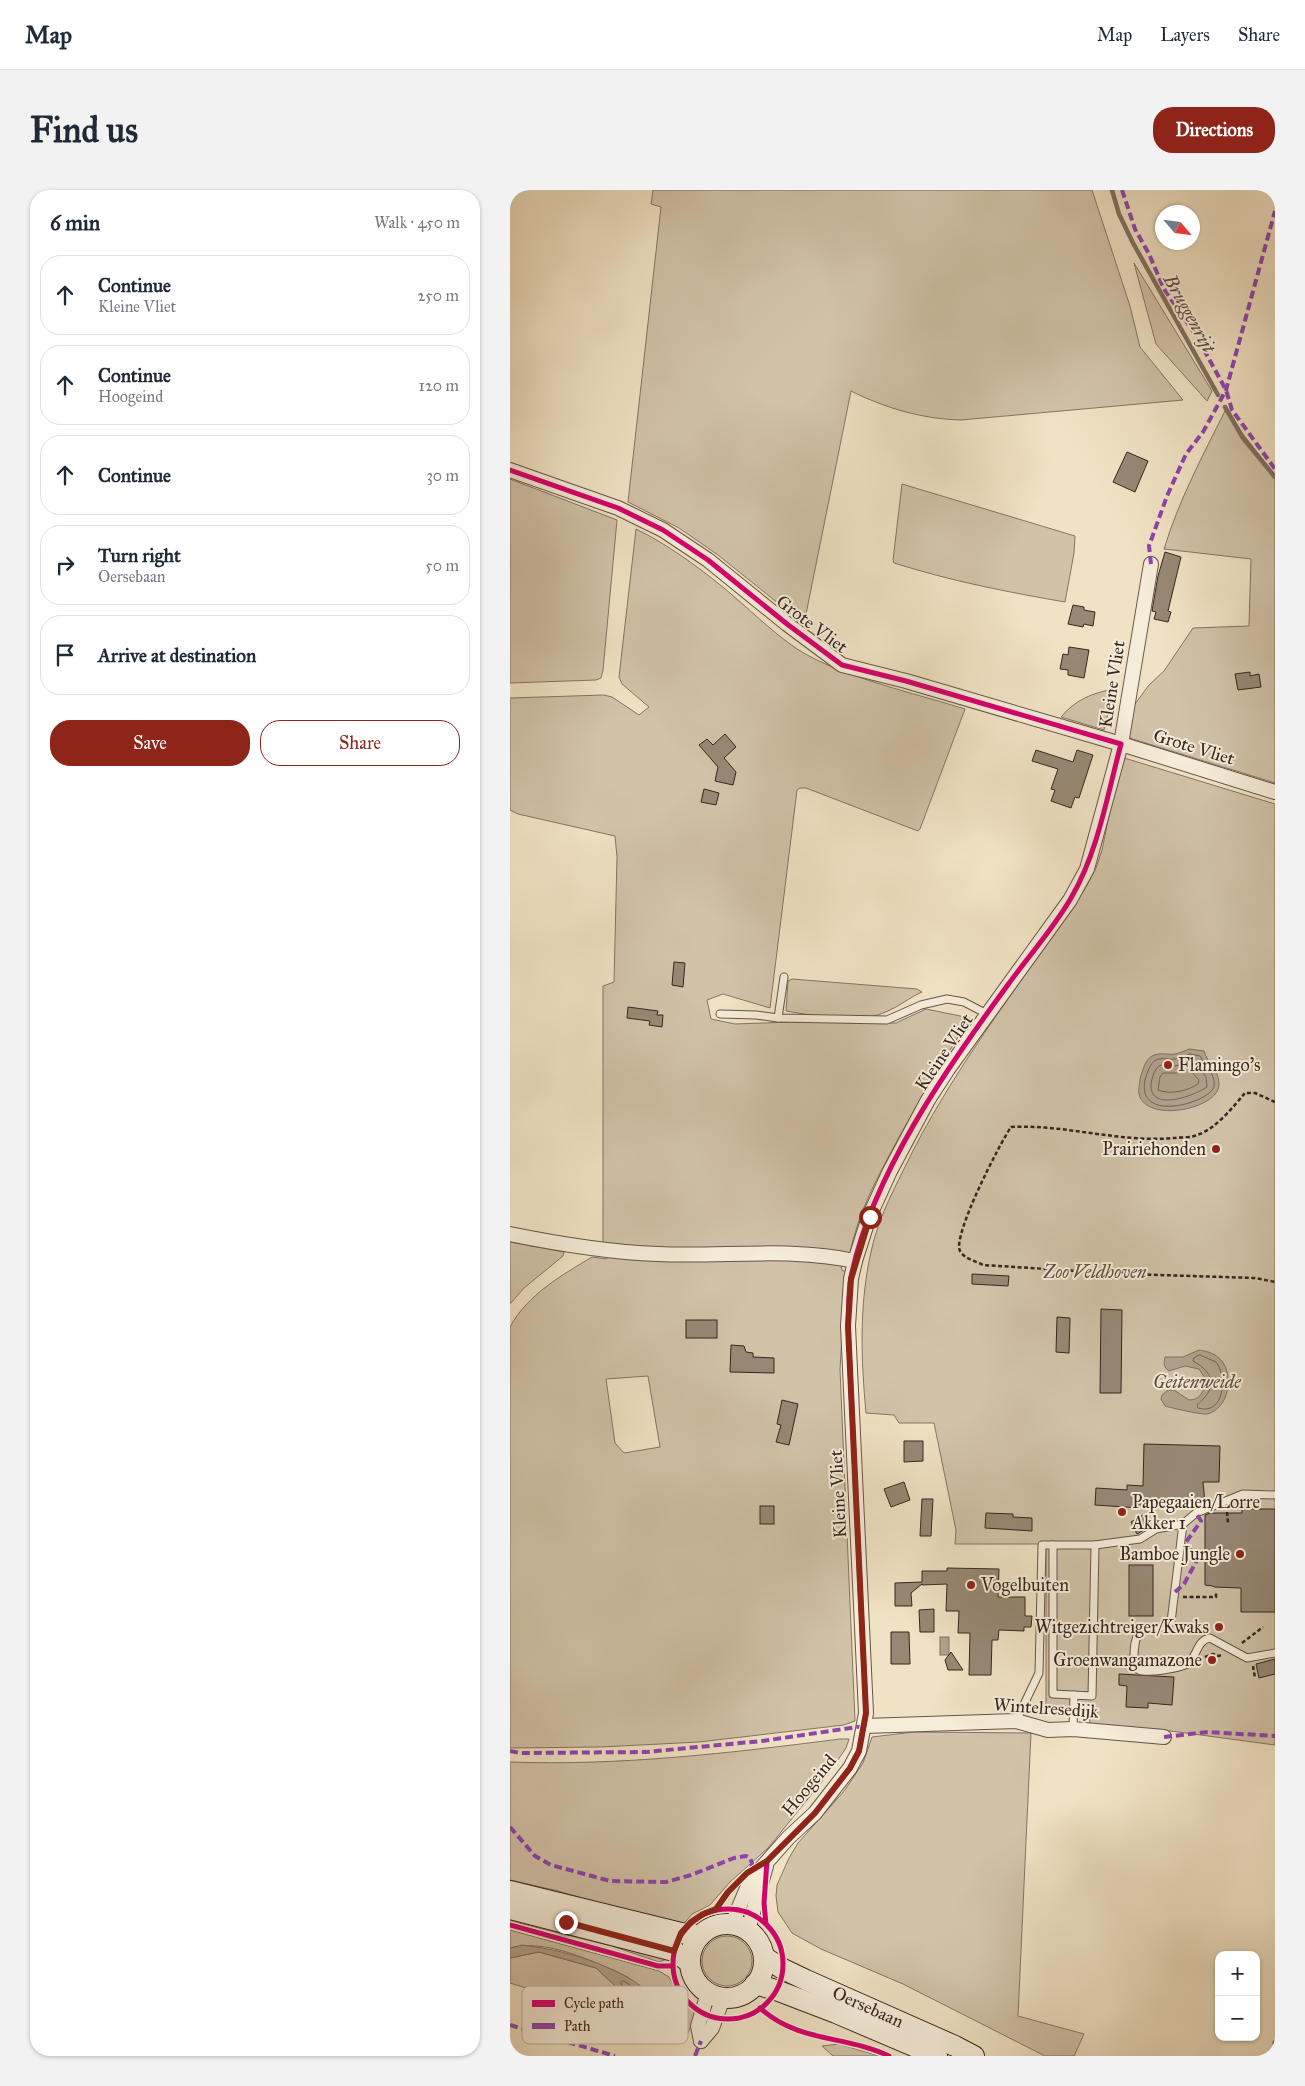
<!DOCTYPE html>
<meta charset="utf-8">
<style>
body{margin:0;font-family:"IM FELL Great Primer",serif;background:#f2f2f3;color:#1f2937}
.controls{position:absolute;right:15px;bottom:15px;display:grid;overflow:hidden;border-radius:10px;box-shadow:0 1px 4px #0004}
.controls button{width:45px;height:45px;display:grid;place-items:center;padding:0;border:0;border-bottom:1px solid #e0e1e3;background:#fff;color:#1f2937;font:25px sans-serif}
.compass{position:absolute;left:645px;top:15px;width:45px;height:45px;border-radius:50%;background:#fff;box-shadow:0 1px 4px #0004;rotate:118deg}
.stop{position:absolute;width:15px;height:15px;margin:-11px;border:4px solid #8f2418;border-radius:50%;background:#fff}
.stop.end{background:#8f2418;border-color:#fff;box-shadow:0 1px 5px #0008}
.list{margin:0;padding:0;list-style:none}
h2{display:flex;justify-content:space-between;align-items:center;height:65px;margin:0;padding:0 20px;font-size:21px}
h2 small{font-size:16px;font-weight:400;color:#747a83}
.list li{display:grid;grid-template-columns:32px 1fr auto;gap:15px;align-items:center;box-sizing:border-box;height:80px;margin:0 10px 10px;padding:0 10px;border:1px solid #e0e1e3;border-radius:20px}
.list b{display:block;font-size:19px;white-space:nowrap}
.list p{margin:0;font-size:16px;white-space:nowrap;color:#747a83}
.list em{font-size:16px;font-style:normal;color:#747a83}
.actions{display:flex;gap:10px;padding:15px 20px}
.actions a{flex:1;padding:11px 0;border:1px solid #8f2418;border-radius:20px;text-align:center;font-size:18px;color:#8f2418}
.actions .main{background:#8f2418;color:#fff}
.icon{flex:none;width:28px;height:28px;fill:none;stroke:currentColor;stroke-width:2;stroke-linecap:round;stroke-linejoin:round}
.map{position:relative;flex:none;width:765px;height:1866px;overflow:hidden;border-radius:20px}
header{display:flex;align-items:center;gap:30px;box-sizing:border-box;height:70px;padding:0 25px;background:#fff;border-bottom:1px solid #e0e1e3}
header strong{font-size:24px}
nav{display:flex;gap:28px;margin-inline-start:auto;font-size:18px}
.intro{display:flex;align-items:center;justify-content:space-between;box-sizing:border-box;height:120px;padding:0 30px}
h1{margin:0;font-size:35px}
.button{padding:12px 22px;border-radius:20px;background:#8f2418;color:#fff;font-size:18px;font-weight:700}
main{display:flex;gap:30px;padding:0 30px}
aside{flex:1;background:#fff;border-radius:20px;box-shadow:0 1px 4px #0004}
.map>svg:first-child{display:block}
.green{fill:#d1c2a8;stroke:#847464;fill-rule:evenodd}
.water{fill:#b1a28c;stroke:#807060}
.lines{fill:none;stroke-linecap:round;stroke-linejoin:round}
.shore{stroke:#746456;stroke-width:1}
.stream{stroke:#807060;stroke-width:4.5}
.building{fill:#978875;stroke:#37261f}
.lane-casing{stroke:#655548;stroke-width:9}
.street-casing{stroke:#655548;stroke-width:16}
.secondary-casing{stroke:#37261f;stroke-width:22}
.path{stroke:#37261f;stroke-width:2.5;stroke-dasharray:4 2.5;stroke-linecap:butt}
.lane{stroke:#f5ecd9;stroke-width:7}
.street{stroke:#f5ecd9;stroke-width:14}
.secondary{stroke:#f5ecd9;stroke-width:20}
.quiet{stroke:#8e44ad;stroke-width:4;stroke-dasharray:8 4;stroke-linecap:butt}
.cycleway-casing{stroke:#f5ecd9;stroke-width:8}
.cycleway{stroke:#d6006c;stroke-width:5}
.route{stroke:#8f2418;stroke-width:6}
.poi-dot{fill:#8f2418;stroke:#f5ecd9;stroke-width:2}
.labels{text-anchor:middle;stroke-width:4;stroke-linejoin:round;paint-order:stroke}
.street-label{font-size:18px;fill:#37261f;stroke:#f5ecd9}
.poi-label{font-size:18px;fill:#37261f;stroke:#f5ecd9;text-anchor:end}
.park-label{font-size:18px;font-style:italic;fill:#5e4d41;stroke:#f5ecd9}
.water-label{font-size:19px;font-style:italic;fill:#5c4b40;stroke:#f5ecd9}
.key{fill:#f5ecd9;stroke:#bcb1a1;stroke-width:1}
.key-label{font-size:14px;fill:#37261f}
</style>
<header>
<strong>Map</strong>
<nav><a>Map</a><a>Layers</a><a>Share</a></nav>
</header>
<div class="intro"><h1>Find us</h1><a class="button">Directions</a></div>
<main>
<aside>
<h2>6 min<small>Walk · 450 m</small></h2>
<ul class="list">
<li><svg class="icon" aria-label="ahead" viewBox="0 0 24 24"><path d="M12 20V5M6 11l6-6 6 6"/></svg><div><b>Continue</b><p>Kleine Vliet</p></div><em>250 m</em></li>
<li><svg class="icon" aria-label="ahead" viewBox="0 0 24 24"><path d="M12 20V5M6 11l6-6 6 6"/></svg><div><b>Continue</b><p>Hoogeind</p></div><em>120 m</em></li>
<li><svg class="icon" aria-label="ahead" viewBox="0 0 24 24"><path d="M12 20V5M6 11l6-6 6 6"/></svg><div><b>Continue</b></div><em>30 m</em></li>
<li><svg class="icon" aria-label="right" viewBox="0 0 24 24"><path d="M7 20v-9h11M14 6l5 5-5 5"/></svg><div><b>Turn right</b><p>Oersebaan</p></div><em>50 m</em></li>
<li><svg class="icon" aria-label="arrive" viewBox="0 0 24 24"><path d="M6 21V4h12l-3 4 3 4H6"/></svg><div><b>Arrive at destination</b></div></li>
</ul>
<div class="actions"><a class="main">Save</a><a>Share</a></div>
</aside>
<div class="map">
<svg width="765" height="1866" viewBox="0 0 765 1866">
<rect width="100%" height="100%" fill="#f0e2c4"/>
<filter id="stains"><feTurbulence type="fractalNoise" baseFrequency=".004" numOctaves="4"/><feColorMatrix values="0 0 0 0 .2 0 0 0 0 .09 0 0 0 0 .02 0 0 0 .5 -.17"/></filter>
<radialGradient id="worn" r=".72"><stop offset=".6" stop-color="#630" stop-opacity="0"/><stop offset="1" stop-color="#630" stop-opacity=".3"/></radialGradient>
<g class="green">
<path d="M 143,0 L 582,0 L 620,116 L 630,157 L 673,210 L 451,230 C 412,229 375,218 341,201 L 294,434 L 208,365 L 169,338 L 118,312 L 151,17 L 141,14 Z"/>
<polygon points="624,73 702,201 697,211 646,154"/>
<path d="M 715,221 L 765,285 L 765,593 L 616,547 L 622,518 L 639,495 L 654,481 L 683,438 L 739,436 L 741,369 L 654,359 C 669,310 692,267 715,221 Z"/>
<polygon points="0,289 107,330 93,480 91,488 86,490 0,493"/>
<path d="M 392,294 L 565,346 L 564,363 L 555,412 C 497,402 441,391 384,373 L 383,370 Z"/>
<path d="M 126,339 C 157,354 187,376 214,398 C 238,418 261,441 287,459 C 331,487 404,503 455,519 L 410,639 L 408,641 L 296,598 L 290,598 L 287,600 L 260,818 L 213,804 L 197,810 L 201,829 L 225,834 L 282,832 L 386,833 L 416,819 L 460,828 C 435,867 412,907 389,947 C 369,985 348,1021 340,1064 L 145,1060 L 93,1055 L 93,796 L 104,792 L 107,667 L 105,646 L 8,624 L 0,620 L 0,508 L 94,505 L 102,507 L 129,525 L 139,517 L 112,494 L 109,487 Z"/>
<path d="M 604,499 L 594,540 L 551,527 C 565,510 582,503 604,499 Z"/>
<path d="M 611,567 L 765,614 L 765,1555 L 661,1541 L 617,1543 L 580,1533 L 579,1524 L 588,1522 L 536,1519 L 536,1354 L 445,1354 L 446,1340 L 424,1233 L 389,1233 L 384,1225 L 356,1223 C 351,1169 349,1115 361,1062 C 367,1033 380,1007 393,981 C 441,880 513,791 575,699 L 586,678 L 592,660 Z"/>
<path d="M 282,789 L 407,799 L 412,802 C 400,807 390,816 378,821 C 349,835 307,826 276,821 L 278,791 Z"/>
<polygon points="0,1052 54,1062 53,1066 14,1098 0,1114"/>
<path d="M 97,1063 L 330,1071 L 332,1080 L 336,1082 L 330,1179 L 345,1531 L 334,1535 L 189,1552 L 91,1557 L 0,1558 L 0,1137 C 17,1105 52,1085 82,1067 L 97,1069 ZM 138,1186 L 150,1257 L 114,1263 L 105,1253 L 96,1189 Z"/>
<polygon points="404,1542 521,1543 508,1826 574,1844 564,1866 535,1866 393,1794 311,1759 282,1743 268,1722 266,1706 267,1695 279,1668 288,1653 335,1600 353,1573 362,1547"/>
<path d="M 330,1549 L 339,1549 L 336,1558 L 319,1583 L 258,1658 L 220,1692 L 200,1715 L 182,1724 L 171,1737 L 48,1701 L 0,1690 L 0,1572 C 111,1576 220,1563 330,1549 Z"/>
<polygon points="0,1721 157,1769 149,1772 102,1756 0,1731"/>
<path d="M 0,1740 L 149,1781 L 159,1787 L 174,1813 L 186,1823 L 176,1848 L 0,1793 L 0,1768 L 29,1762 L 86,1778 L 117,1807 L 118,1787 C 85,1772 36,1748 0,1758 Z"/>
<circle cx="217" cy="1771" r="25"/>
<polygon points="329,1854 369,1866 323,1866 312,1856"/>
</g>
<g class="water">
<path d="M 679,859 L 694,861 C 698,874 709,880 709,894 C 710,919 636,934 629,904 C 628,900 630,893 630,889 C 632,882 635,870 642,866 C 650,862 657,865 665,864 C 669,863 675,861 679,859 Z"/>
<path d="M 689,1160 C 696,1161 704,1163 710,1169 C 725,1184 719,1219 697,1224 C 693,1225 661,1218 655,1216 L 651,1209 L 652,1205 L 658,1200 L 664,1200 L 679,1210 C 692,1210 695,1199 695,1188 L 689,1179 L 675,1176 L 659,1181 C 653,1177 654,1173 655,1167 L 673,1167 Z"/>
<rect x="430" y="1447" width="9" height="18"/>
<path d="M 12,1755 C 48,1759 84,1769 117,1787 C 127,1792 136,1801 145,1807 L 140,1814 L 127,1813 L 117,1807 L 86,1778 L 29,1762 L 0,1768 L 0,1758 Z"/>
</g>
<g class="lines">
<g class="shore">
<path d="M 680,864 L 690,866 C 694,875 706,884 704,896 C 702,912 626,935 635,890 C 637,883 640,873 646,870 C 653,867 659,870 665,869 C 670,868 675,866 680,864 Z"/>
<path d="M 680,871 L 685,872 L 696,887 L 697,897 C 682,907 634,924 642,889 C 643,885 645,879 649,876 C 654,873 660,876 665,876 C 670,875 675,872 680,871 Z"/>
<path d="M 679,879 L 689,890 L 688,894 C 677,901 661,905 648,900 L 650,887 L 653,883 L 666,883 Z"/>
<path d="M 690,1165 L 706,1172 C 718,1187 714,1226 688,1218 L 687,1215 C 707,1198 706,1184 683,1171 L 684,1168 Z"/>
<path d="M 114,1791 L 132,1804 L 132,1808 C 124,1809 116,1800 111,1794 L 111,1792 Z"/>
</g>
<g class="stream">
<polyline points="602,0 609,24 623,53 708,205"/>
<polyline points="715,217 733,248 765,287"/>
</g>
</g>
<g class="building">
<polygon points="617,262 638,271 625,302 603,292"/>
<polygon points="655,362 671,367 658,421 661,422 658,432 644,429 646,422 642,421 648,386"/>
<polygon points="563,415 574,417 574,420 585,422 583,436 574,434 573,437 558,434"/>
<polygon points="559,457 579,460 574,488 558,485 558,480 550,479 553,464 558,465"/>
<polygon points="740,482 740,486 749,484 751,497 728,500 725,484"/>
<polygon points="215,544 226,557 214,568 226,582 223,595 205,591 208,577 189,555 197,549 203,555"/>
<polygon points="526,560 563,572 567,560 583,565 569,608 565,607 561,618 541,611 545,600 541,599 548,579 522,571"/>
<polygon points="194,599 209,603 206,615 191,612"/>
<polygon points="164,772 175,773 173,797 162,795"/>
<polygon points="118,817 148,821 147,825 153,825 152,837 139,835 140,831 117,828"/>
<polygon points="462,1084 499,1086 498,1096 462,1094"/>
<polygon points="591,1119 612,1120 611,1203 590,1203"/>
<polygon points="547,1127 560,1128 559,1163 546,1162"/>
<rect x="176" y="1130" width="31" height="18"/>
<polygon points="221,1155 234,1156 236,1162 243,1163 243,1167 264,1168 264,1183 220,1182"/>
<polygon points="272,1210 288,1214 279,1255 266,1252 271,1235 267,1234"/>
<polygon points="394,1251 413,1251 413,1271 394,1272"/>
<polygon points="634,1254 710,1256 709,1292 693,1292 695,1313 675,1315 675,1312 646,1314 646,1316 628,1315 630,1318 585,1315 586,1298 617,1300 617,1295 633,1296"/>
<polygon points="394,1292 400,1310 381,1317 374,1299"/>
<polygon points="412,1309 423,1309 421,1346 410,1346"/>
<rect x="250" y="1316" width="14" height="18"/>
<polygon points="732,1319 765,1319 765,1422 731,1422 731,1398 704,1397 703,1396 695,1395 695,1325 700,1323 732,1323"/>
<polygon points="476,1323 503,1324 503,1327 522,1328 522,1341 475,1338"/>
<polygon points="633,1325 639,1337 627,1344 621,1332"/>
<rect x="619" y="1375" width="24" height="51"/>
<polygon points="437,1378 489,1379 488,1407 515,1407 515,1426 522,1426 521,1437 514,1437 514,1441 489,1440 488,1450 482,1450 481,1485 459,1485 460,1443 448,1443 449,1421 436,1421 437,1394 412,1395 412,1394 401,1403 402,1416 385,1416 385,1393 412,1392 412,1381 437,1381"/>
<polygon points="424,1419 424,1442 410,1442 409,1420"/>
<polygon points="381,1442 399,1442 400,1474 381,1474"/>
<polygon points="441,1462 453,1480 438,1480 435,1470"/>
<polygon points="765,1469 765,1484 749,1488 746,1474"/>
<polygon points="609,1484 664,1487 662,1515 638,1513 638,1518 616,1517 617,1496 609,1495"/>
</g>
<g class="lines">
<g class="lane-casing">
<g id="lane">
<polyline points="210,824 246,825 268,828 377,830 411,815 437,809 454,812 477,824"/>
<polyline points="268,828 274,787"/>
<path d="M 673,1334 L 661,1432 C 653,1443 637,1433 629,1444 C 623,1451 624,1466 624,1475 C 626,1478 626,1479 629,1480 C 637,1484 670,1478 677,1474 C 688,1467 686,1450 700,1448 L 737,1468 L 765,1463"/>
<polyline points="543,1355 543,1504 582,1506 585,1355"/>
<polyline points="506,1531 529,1483 532,1355 585,1355 630,1349 646,1339 673,1334 686,1323 733,1304 765,1305"/>
<polyline points="563,1539 564,1505"/>
</g>
</g>
<g class="street-casing">
<g id="street">
<polyline points="0,280 108,318 153,340 198,370 277,434 332,475 396,491 611,554 765,602"/>
<path d="M 0,1044 C 49,1054 98,1062 148,1064 C 213,1067 281,1057 345,1071"/>
<polyline points="354,1536 506,1531 538,1540 563,1539 654,1547"/>
<polyline points="222,1734 240,1691 278,1648 305,1623 340,1578 349,1561 356,1523 338,1136 341,1089 345,1071 359,1027 380,981 418,910 438,879 560,710 577,679 611,554 641,374"/>
<polyline points="238,1740 256,1676"/>
<polyline points="191,1851 188,1836 198,1803"/>
<polyline points="191,1851 202,1838 213,1808"/>
</g>
</g>
<g class="secondary-casing">
<g id="secondary">
<polyline points="0,1701 171,1743 190,1746"/>
<polyline points="0,1719 164,1761 180,1773"/>
<circle cx="217" cy="1771" r="37"/>
<polyline points="254,1767 273,1779 296,1790 445,1856 464,1866"/>
<polyline points="245,1794 266,1800 326,1823 427,1866"/>
</g>
</g>
<g class="path">
<path d="M 765,912 L 745,903 L 735,903 C 723,917 706,939 687,945 C 681,948 671,947 664,948 C 609,953 555,934 501,937 C 490,953 442,1046 450,1061 C 455,1069 465,1071 473,1075 L 617,1084 L 745,1088 L 765,1092"/>
<polyline points="717,1322 718,1333"/>
<polyline points="673,1407 706,1407 706,1401"/>
<polyline points="732,1453 753,1437"/>
<polyline points="695,1467 703,1464 709,1466 711,1465"/>
<polyline points="743,1476 745,1488"/>
</g>
<use href="#lane" class="lane"/>
<use href="#street" class="street"/>
<use href="#secondary" class="secondary"/>
<g class="quiet">
<polyline points="612,0 625,39 639,64 654,99 687,147 716,200 722,220 765,279"/>
<polyline points="641,374 639,356 657,306 676,264 693,242 716,200 765,21"/>
<polyline points="665,1402 674,1394 686,1372 676,1352 691,1331 686,1323"/>
<polyline points="654,1547 698,1542 765,1546"/>
<polyline points="0,1561 11,1563 136,1562 252,1551 354,1536"/>
<polyline points="0,1637 25,1666 41,1675 100,1691 156,1692 181,1685 224,1668 236,1666 240,1668 242,1673 241,1680"/>
<polyline points="0,1835 105,1866"/>
<polyline points="185,1866 191,1851"/>
<polyline points="761,1866 765,1851"/>
</g>
<g class="cycleway-casing">
<g id="cycleway">
<path d="M 0,280 L 108,318 L 153,340 L 198,370 L 277,434 L 332,475 L 396,491 L 611,554 C 597,606 588,662 561,708 C 544,738 517,768 497,796 C 436,879 362,985 341,1087 C 338,1103 339,1120 338,1136 L 356,1523 L 349,1561 L 340,1578 L 305,1623 L 257,1671 L 237,1683 L 218,1702 L 206,1719"/>
<circle cx="218" cy="1774" r="55"/>
<polyline points="256,1734 254,1713 257,1671"/>
<polyline points="0,1735 148,1776 162,1776"/>
<path d="M 250,1818 C 289,1853 335,1845 379,1866"/>
</g>
</g>
<use href="#cycleway" class="cycleway"/>
</g>
<g class="lines">
<polyline class="route" points="56,1732 164,1761 171,1743 181,1732 193,1724 206,1719 218,1702 237,1683 257,1671 305,1623 340,1578 349,1561 356,1523 338,1136 341,1089 360,1027"/>
</g>
<g class="poi-dot">
<circle cx="658" cy="875" r="5"/>
<circle cx="706" cy="959" r="5"/>
<circle cx="612" cy="1322" r="5"/>
<circle cx="730" cy="1364" r="5"/>
<circle cx="461" cy="1395" r="5"/>
<circle cx="709" cy="1437" r="5"/>
<circle cx="702" cy="1470" r="5"/>
</g>
<g class="labels">
<g class="street-label">
<text transform="translate(302 434) rotate(37)" y="6">Grote Vliet</text>
<text transform="translate(602 494) rotate(-81)" y="6">Kleine Vliet</text>
<text transform="translate(684 557) rotate(17)" y="6">Grote Vliet</text>
<text transform="translate(434 862) rotate(-56)" y="6">Kleine Vliet</text>
<text transform="translate(328 1304) rotate(-93)" y="6">Kleine Vliet</text>
<text transform="translate(536 1518) rotate(4)" y="6">Wintelresedijk</text>
<text transform="translate(299 1595) rotate(-50)" y="6">Hoogeind</text>
<text transform="translate(358 1817) rotate(24)" y="6">Oersebaan</text>
</g>
<g class="poi-label">
<text x="668" y="881" text-anchor="start">Flamingo's</text>
<text x="696" y="965">Prairiehonden</text>
<text x="622" y="1318" text-anchor="start">Papegaaien/Lorre<tspan x="622" dy="21">Akker 1</tspan></text>
<text x="720" y="1370">Bamboe Jungle</text>
<text x="471" y="1401" text-anchor="start">Vogelbuiten</text>
<text x="699" y="1443">Witgezichtreiger/Kwaks</text>
<text x="692" y="1476">Groenwangamazone</text>
</g>
<g class="park-label">
<text x="585" y="1088">Zoo Veldhoven</text>
<text x="687" y="1198">Geitenweide</text>
</g>
<g class="water-label">
<text transform="translate(680 123) rotate(61)" y="7">Bruggenrijt</text>
</g>
</g>
<rect x="12" y="1796" width="166" height="58" rx="8" class="key"/>
<rect x="22" y="1810" width="23" height="7" fill="#d6006c"/>
<rect x="22" y="1833" width="23" height="6" fill="#8e44ad"/>
<g class="key-label">
<text x="54" y="1818">Cycle path</text>
<text x="54" y="1841">Path</text>
</g>
<rect width="100%" height="100%" filter="url(#stains)"/>
<rect width="100%" height="100%" fill="url(#worn)"/>
</svg>
<div class="controls">
<button>+</button>
<button>−</button>
</div>
<svg class="compass" viewBox="-18 -18 36 36"><path d="M0-13l5 13h-10z" fill="#e53935"/><path d="M0 13l5-13h-10z" fill="#747a83"/></svg>
<div class="stop" style="left:360px;top:1027px"></div>
<div class="stop end" style="left:56px;top:1732px"></div>
</div>
</main>
